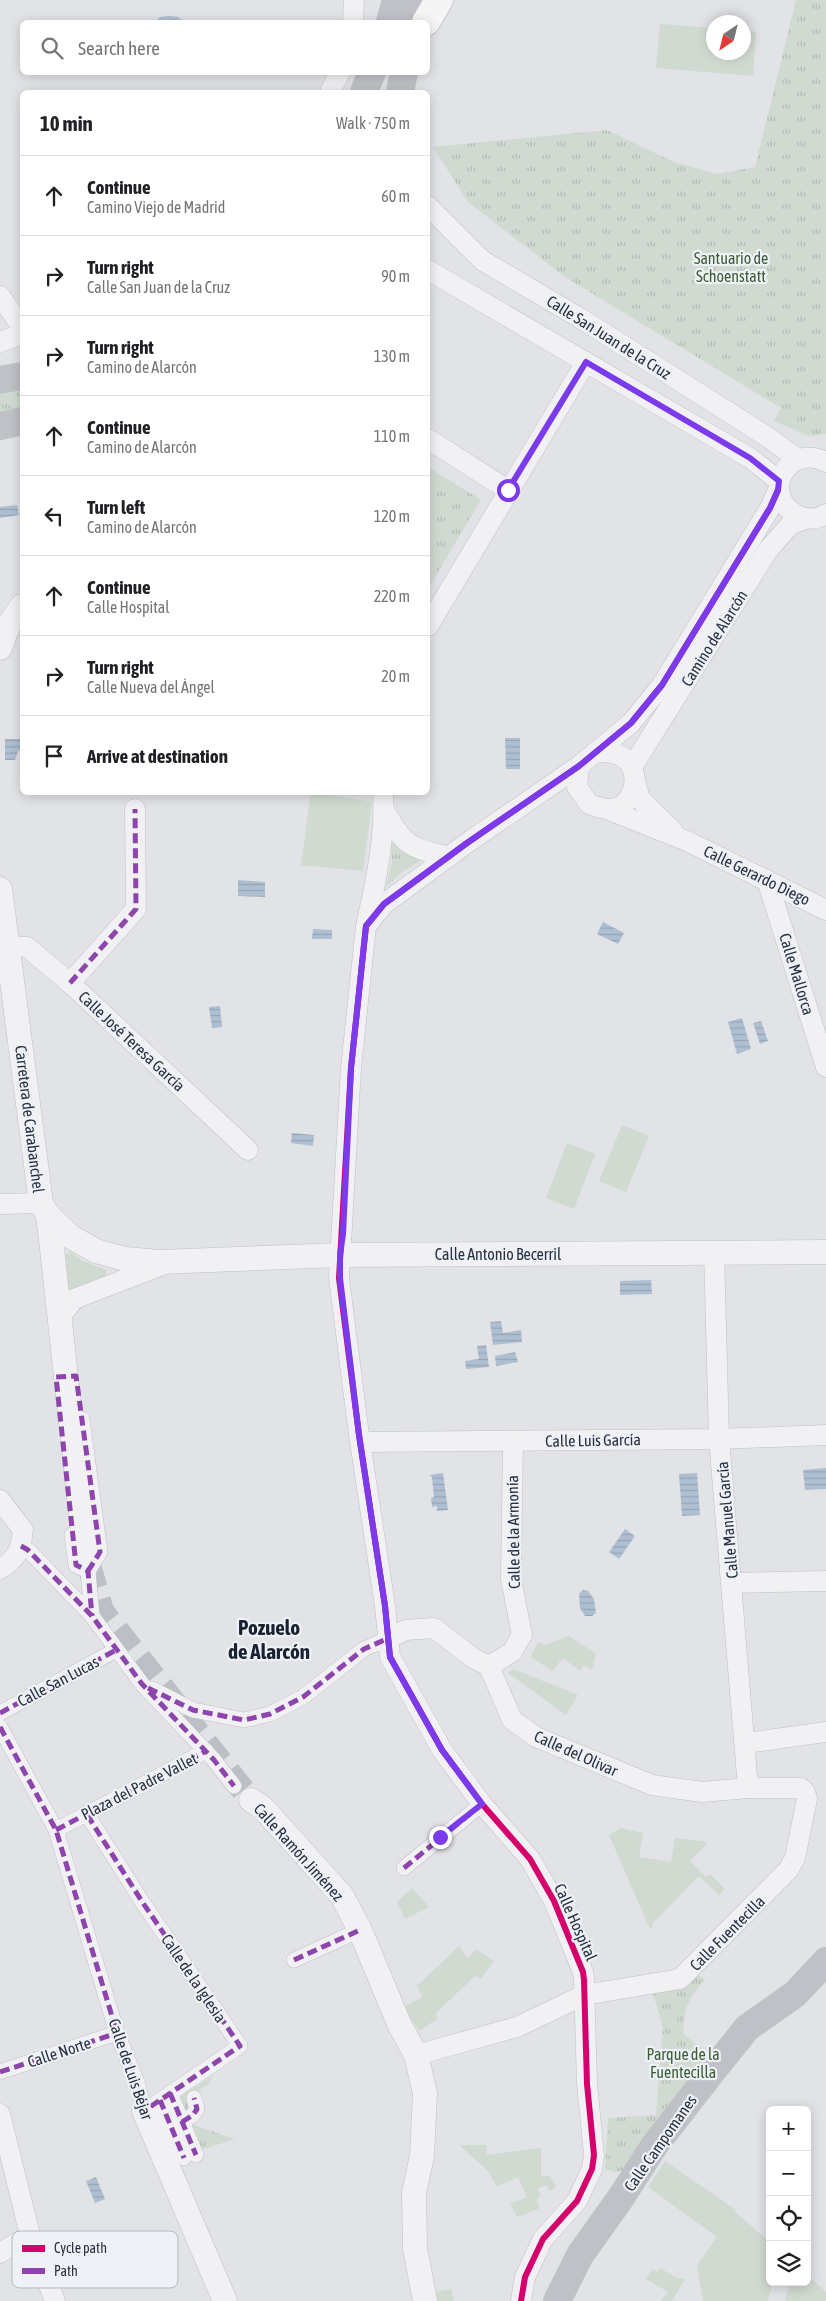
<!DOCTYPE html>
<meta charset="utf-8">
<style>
body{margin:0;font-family:"Asap Condensed",sans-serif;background:#f6f6f6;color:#202124}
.controls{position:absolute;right:15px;bottom:15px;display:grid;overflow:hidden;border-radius:8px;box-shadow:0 2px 12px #0003}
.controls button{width:45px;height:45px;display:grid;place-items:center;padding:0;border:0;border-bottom:1px solid #e0e0e0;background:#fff;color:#202124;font:25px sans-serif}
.compass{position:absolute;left:706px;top:15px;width:45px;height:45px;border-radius:50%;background:#fff;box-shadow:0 2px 12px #0003;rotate:215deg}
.stop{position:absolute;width:15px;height:15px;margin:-11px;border:4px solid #7c3aed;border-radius:50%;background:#fff}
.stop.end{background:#7c3aed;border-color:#fff;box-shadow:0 1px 5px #0008}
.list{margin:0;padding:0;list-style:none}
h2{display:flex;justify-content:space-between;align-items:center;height:65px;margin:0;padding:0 20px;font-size:21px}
h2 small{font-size:16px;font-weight:400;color:#757577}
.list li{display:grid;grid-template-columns:32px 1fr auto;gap:15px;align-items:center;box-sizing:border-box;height:80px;padding:0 20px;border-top:1px solid #e0e0e0}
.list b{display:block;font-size:19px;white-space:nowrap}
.list p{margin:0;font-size:16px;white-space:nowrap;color:#757577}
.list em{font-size:16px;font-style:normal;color:#757577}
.icon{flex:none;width:28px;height:28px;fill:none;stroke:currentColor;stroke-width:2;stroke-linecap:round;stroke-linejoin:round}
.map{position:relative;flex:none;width:826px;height:2301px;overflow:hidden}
.search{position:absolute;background:#fff;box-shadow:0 2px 12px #0003;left:20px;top:20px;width:410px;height:55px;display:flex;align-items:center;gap:12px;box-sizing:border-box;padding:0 18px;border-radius:8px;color:#757577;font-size:19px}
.panel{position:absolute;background:#fff;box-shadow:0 2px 12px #0003;left:20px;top:90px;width:410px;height:705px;border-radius:8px}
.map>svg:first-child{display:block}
.green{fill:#d1dad1}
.park{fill:url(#park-tufts)}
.water{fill:url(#water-rules)}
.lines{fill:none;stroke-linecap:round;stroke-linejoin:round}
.tertiary-tunnel{stroke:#bcbfc5;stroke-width:24;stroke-dasharray:24 12;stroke-linecap:butt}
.pedestrian-casing{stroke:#bfc1c4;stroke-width:16}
.minor-casing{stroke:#bfc1c4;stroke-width:21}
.tertiary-casing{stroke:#bfc1c4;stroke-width:25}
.trunk-casing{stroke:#b3b6bb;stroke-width:29}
.pedestrian{stroke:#f1f1f3;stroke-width:15}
.minor{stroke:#f1f1f3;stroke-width:20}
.tertiary{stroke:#f1f1f3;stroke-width:24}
.secondary{stroke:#bfc1c6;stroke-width:28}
.trunk{stroke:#f5f5f6;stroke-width:28}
.quiet{stroke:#8e44ad;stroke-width:5;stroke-dasharray:10 5;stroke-linecap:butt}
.cycleway-casing{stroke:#eef1f6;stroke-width:9}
.cycleway{stroke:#d6006c;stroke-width:6}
.route{stroke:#7c3aed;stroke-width:6}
.labels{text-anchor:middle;stroke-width:4.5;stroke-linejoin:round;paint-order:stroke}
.park-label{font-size:16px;fill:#3b5c35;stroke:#eef1f6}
.street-label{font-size:16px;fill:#283040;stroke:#eef1f6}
.district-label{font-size:21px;font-weight:bold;fill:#1a2130;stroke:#eef1f6}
.key{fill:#eef1f6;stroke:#b3b7bf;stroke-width:1}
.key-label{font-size:14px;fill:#283040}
</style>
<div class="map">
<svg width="826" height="2301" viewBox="0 0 826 2301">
<defs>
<pattern id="park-tufts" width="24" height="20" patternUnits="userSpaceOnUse" patternTransform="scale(1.25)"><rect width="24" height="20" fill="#d1dad1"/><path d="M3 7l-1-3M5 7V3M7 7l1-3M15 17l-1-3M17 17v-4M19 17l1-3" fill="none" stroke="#b3bbb4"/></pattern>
<pattern id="water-rules" width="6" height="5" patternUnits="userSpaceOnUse" patternTransform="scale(1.25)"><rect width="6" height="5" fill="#afbfd2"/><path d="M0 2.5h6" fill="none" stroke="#97a4b5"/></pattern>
</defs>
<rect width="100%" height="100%" fill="#e1e3e6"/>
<g class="green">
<polygon points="660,24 713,28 714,52 744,52 744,31 756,32 753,76 656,68"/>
<polygon points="311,792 372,802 363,871 301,865"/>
<polygon points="622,1125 649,1136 626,1192 599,1181"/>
<polygon points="567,1143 595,1154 574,1209 546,1198"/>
<polygon points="70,1252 83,1261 106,1270 106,1279 73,1291 66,1287 62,1257"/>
<polygon points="569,1636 596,1654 592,1670 584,1665 580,1671 563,1658 552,1671 531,1657 538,1642 545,1645"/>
<polygon points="513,1669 578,1695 566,1715 508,1673"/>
<polygon points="621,1828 643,1833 639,1857 671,1862 675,1838 703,1841 707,1844 690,1861 706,1877 710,1874 725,1889 719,1895 699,1876 652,1924 653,1928 650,1929 609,1835"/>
<polygon points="412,1888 429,1907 405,1919 397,1902"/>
<polygon points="459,1946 468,1958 476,1949 494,1961 481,1979 475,1976 436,2013 437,2019 419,2031 404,2007 422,1997 417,1986"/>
<polygon points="459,2145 486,2145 487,2155 541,2148 541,2176 550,2176 556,2187 550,2191 546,2185 538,2189 541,2195 536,2201 540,2208 517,2217 510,2204 527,2197 518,2177 497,2187 488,2171"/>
<polygon points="665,2161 736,2210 735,2212 770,2242 770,2282 773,2282 768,2301 703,2301 697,2265 717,2237 648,2187"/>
<polygon points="660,2268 677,2278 685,2279 672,2301 661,2301 668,2292 646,2279 653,2269 657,2272"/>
<polygon points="807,2275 826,2292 826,2301 785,2301 790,2282 807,2282"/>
<polygon points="451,2289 454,2301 438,2301 436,2292"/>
</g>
<g class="park">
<polygon points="796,0 826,0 826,434 809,436 774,421 781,408 565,277 468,202 433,147 607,130 674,162 717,174 755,167"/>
<polygon points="22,391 22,409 0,414 0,394"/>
<polygon points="428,467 481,500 428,589"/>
<polygon points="391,842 407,854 422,860 402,872 386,887 392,862"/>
<path d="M 695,1972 L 705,1980 C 686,2002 685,2006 683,2034 L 715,2058 L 631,2168 L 616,2172 L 605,2169 L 608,2118 L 656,2115 L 663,2028 L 652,1990 Z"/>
<polygon points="213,2075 208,2085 200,2089 197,2095 200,2109 194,2125 235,2139 198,2151 159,2111"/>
</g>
<g class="water">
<polygon points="169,16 178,17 185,22 155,22 160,17"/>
<polygon points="17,505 19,515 0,518 0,507"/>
<polygon points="505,738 520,738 520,769 506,769"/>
<polygon points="5,739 22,739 22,750 18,751 15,760 5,760"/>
<polygon points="238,880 265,882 265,897 238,896"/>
<polygon points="603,922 624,933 618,944 597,934"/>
<polygon points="313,929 332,930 332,939 312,939"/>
<polygon points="220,1006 222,1027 212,1028 209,1007"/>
<polygon points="742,1018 751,1049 737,1054 728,1022"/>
<polygon points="761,1021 768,1041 760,1044 753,1023"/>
<polygon points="292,1133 314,1135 313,1146 291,1143"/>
<polygon points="651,1280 652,1294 620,1295 620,1281"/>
<polygon points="501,1321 503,1333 521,1330 522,1342 493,1345 490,1322"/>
<polygon points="486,1345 489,1367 466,1369 465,1361 479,1359 477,1346"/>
<polygon points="515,1352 518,1362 496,1366 495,1356"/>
<polygon points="826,1468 826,1489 805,1490 803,1470"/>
<polygon points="443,1473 448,1510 437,1511 437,1506 432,1507 431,1498 434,1497 432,1477 429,1475"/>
<polygon points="697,1473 700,1515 682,1516 679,1474"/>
<polygon points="625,1529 635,1536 619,1559 609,1552"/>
<polygon points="583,1590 588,1591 594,1599 596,1613 592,1616 585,1616 580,1608 579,1594"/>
<polygon points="96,2177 105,2199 95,2203 86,2181"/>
</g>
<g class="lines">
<polyline class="tertiary-tunnel" points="89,1565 102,1611 251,1800"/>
<g class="pedestrian-casing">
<g id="pedestrian">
<polyline points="82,1419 100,1552 88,1571"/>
<polyline points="72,1535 76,1565 88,1571 92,1616"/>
<polyline points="21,1546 28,1550 92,1616 142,1684 214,1760 234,1786"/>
<polyline points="152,1689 193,1710 244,1720 270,1714 303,1697 364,1649 389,1638"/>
<polyline points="0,1713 116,1650"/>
<polyline points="0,1727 56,1830 117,2033 138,2085 144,2111 240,2046 141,1900 86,1813"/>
<polyline points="56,1830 206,1751"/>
<polyline points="404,1868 482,1804"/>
<polyline points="294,1960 360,1930"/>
<polyline points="0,2072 117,2033"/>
<polyline points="170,2093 196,2155"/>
<polyline points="160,2100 184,2158"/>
<polyline points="182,2122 193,2115 197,2109 194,2098"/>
</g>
</g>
<g class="minor-casing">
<g id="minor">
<polyline points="353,22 354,0"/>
<polyline points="330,92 340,72"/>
<polyline points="428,206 483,261 580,318 763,434 798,459"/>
<polyline points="428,270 750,458 779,481"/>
<polyline points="0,296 22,327"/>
<polyline points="0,342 22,334"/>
<polyline points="428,439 508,490"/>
<path d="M 826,462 C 788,442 759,494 797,515 C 807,520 817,520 826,514"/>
<polyline points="428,626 586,362"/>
<path d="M 579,766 L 577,787 L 589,804 C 595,806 602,809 608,809 C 641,811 650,744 594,753"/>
<polyline points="632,767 768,550 790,525 805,519"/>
<polyline points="635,781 640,799 673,831"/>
<path d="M 384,810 C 406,847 408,847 449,857"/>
<polyline points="609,810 687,841 826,910"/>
<polyline points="767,880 826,1067"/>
<path d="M 367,921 C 376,882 386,833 383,792"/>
<polyline points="8,946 27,947 70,983 248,1150"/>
<polyline points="70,983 136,909 135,809"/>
<polyline points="0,1204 41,1203"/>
<polyline points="714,1252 719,1439 748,1788"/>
<polyline points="61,1316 74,1299 168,1263"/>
<polyline points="360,1442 719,1439 826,1435"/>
<path d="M 0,1500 L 23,1530 C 21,1548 17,1560 0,1569"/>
<polyline points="732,1583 826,1581"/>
<polyline points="389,1638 406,1630 434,1628 473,1658 489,1666 512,1720 536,1737 652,1785 702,1792 748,1788 801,1788 805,1792 807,1799 795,1858 789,1869 680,1979 584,1995 517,2027 416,2055"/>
<polyline points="489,1666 512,1652 522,1635 511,1579 513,1441"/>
<polyline points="746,1743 826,1732"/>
<polyline points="0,2114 30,2235 55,2301"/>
<polyline points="0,2253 30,2235"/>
<polyline points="521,2301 525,2277 543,2239 577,2201 592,2169 594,2155 587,2084 584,1980 583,1972 554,1901 530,1859 482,1804 442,1750 390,1657 385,1606 359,1435 339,1278 351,1068 366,926 384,904 467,843 579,766 631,723 662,685 770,508 778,490"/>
</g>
</g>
<g class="tertiary-casing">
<g id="tertiary">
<polyline points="0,648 8,626 22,606"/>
<polyline points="0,889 41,1203 48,1215 51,1239 85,1551"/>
<polyline points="48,1215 71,1237 96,1251 125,1259 160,1262 340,1255 826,1252"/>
<polyline points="251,1800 263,1808 342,1896 360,1930 400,2026 416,2055 425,2093 422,2156 414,2193 415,2248 425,2301"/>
<polyline points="144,2111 225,2301"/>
</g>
</g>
<g class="trunk-casing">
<polyline id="trunk" points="426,22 439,0"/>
</g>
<use href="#pedestrian" class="pedestrian"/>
<use href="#minor" class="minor"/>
<use href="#tertiary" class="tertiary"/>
<g class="secondary">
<polyline points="390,22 396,0"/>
<polyline points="415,22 419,0"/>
<polyline points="364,92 372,72"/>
<polyline points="400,92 404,72"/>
<polyline points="0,380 22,376"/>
<polyline points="0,426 22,421"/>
<polyline points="557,2301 580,2255 620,2199 654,2146 714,2069 747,2028 795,1994 826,1961"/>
</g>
<use href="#trunk" class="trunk"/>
<g class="quiet">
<polyline points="70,983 136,909 135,809"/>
<polyline points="21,1546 28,1550 92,1616 142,1684 214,1760 234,1786"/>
<polyline points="88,1571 100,1552 76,1376 56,1377 76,1565 88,1571 92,1616"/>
<polyline points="148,1688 193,1710 244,1720 270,1714 303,1697 364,1649 389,1638"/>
<polyline points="0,1713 116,1650"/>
<polyline points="0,1727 56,1830 117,2033 138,2085 144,2111 240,2046 141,1900 86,1813"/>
<polyline points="56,1830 206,1751"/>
<polyline points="404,1868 482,1804"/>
<polyline points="294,1960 360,1930"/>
<polyline points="0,2072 117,2033"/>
<polyline points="170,2093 196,2155"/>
<polyline points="160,2100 184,2158"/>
<polyline points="182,2122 193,2115 197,2109 194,2098"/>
</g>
<g class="cycleway-casing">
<polyline id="cycleway" points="521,2301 525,2277 543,2239 577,2201 592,2169 594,2155 587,2084 584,1980 583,1972 554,1901 530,1859 482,1804 442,1750 390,1657 385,1606 359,1435 339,1278 351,1068 366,926 384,904 467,843 579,766 631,723 662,685 770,508 778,490"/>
</g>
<use href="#cycleway" class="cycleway"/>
</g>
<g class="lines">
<polyline class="route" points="440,1837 482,1804 442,1750 390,1657 385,1606 359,1435 340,1278 340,1255 343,1234 351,1068 366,926 384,904 467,843 579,766 631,723 662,685 770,508 778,490 779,481 750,458 586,362 508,490"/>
</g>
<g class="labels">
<g class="park-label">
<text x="731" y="264">Santuario de<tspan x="731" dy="18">Schoenstatt</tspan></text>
<text x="683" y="2060">Parque de la<tspan x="683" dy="18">Fuentecilla</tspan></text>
</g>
<g class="street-label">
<text transform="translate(609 337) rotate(32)" y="6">Calle San Juan de la Cruz</text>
<text transform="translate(714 638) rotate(-58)" y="6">Camino de Alarcón</text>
<text transform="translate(757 875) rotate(26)" y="6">Calle Gerardo Diego</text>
<text transform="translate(797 974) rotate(73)" y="6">Calle Mallorca</text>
<text transform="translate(132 1041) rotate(43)" y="6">Calle José Teresa García</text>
<text transform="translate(30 1119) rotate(83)" y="6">Carretera de Carabanchel</text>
<text x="498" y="1260">Calle Antonio Becerril</text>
<text transform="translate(593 1440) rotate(-1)" y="6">Calle Luis García</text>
<text transform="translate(727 1520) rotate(-95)" y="6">Calle Manuel García</text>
<text transform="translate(513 1532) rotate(-91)" y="6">Calle de la Armonía</text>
<text transform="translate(58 1681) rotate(-28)" y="6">Calle San Lucas</text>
<text transform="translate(576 1753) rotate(24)" y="6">Calle del Olivar</text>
<text transform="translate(139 1786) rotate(-27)" y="6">Plaza del Padre Vallet</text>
<text transform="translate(299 1852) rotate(48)" y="6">Calle Ramón Jiménez</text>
<text transform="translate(576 1922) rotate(66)" y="6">Calle Hospital</text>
<text transform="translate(727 1933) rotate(-45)" y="6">Calle Fuentecilla</text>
<text transform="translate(194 1978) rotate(56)" y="6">Calle de la Iglesia</text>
<text transform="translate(59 2052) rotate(-18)" y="6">Calle Norte</text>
<text transform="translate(131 2069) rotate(71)" y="6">Calle de Luis Béjar</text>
<text transform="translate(660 2143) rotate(-55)" y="6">Calle Campomanes</text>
</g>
<g class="district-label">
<text x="269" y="1635">Pozuelo<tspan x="269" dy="24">de Alarcón</tspan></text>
</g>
</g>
<rect x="12" y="2231" width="166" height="57" rx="8" class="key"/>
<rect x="22" y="2245" width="23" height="7" fill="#d6006c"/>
<rect x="22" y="2268" width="23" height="6" fill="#8e44ad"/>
<g class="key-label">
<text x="54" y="2253">Cycle path</text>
<text x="54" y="2276">Path</text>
</g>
</svg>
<div class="controls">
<button>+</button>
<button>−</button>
<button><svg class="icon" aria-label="locate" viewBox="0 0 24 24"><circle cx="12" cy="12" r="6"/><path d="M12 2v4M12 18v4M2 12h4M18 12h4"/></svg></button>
<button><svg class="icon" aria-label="layers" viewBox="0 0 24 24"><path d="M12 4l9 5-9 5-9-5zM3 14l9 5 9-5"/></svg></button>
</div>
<svg class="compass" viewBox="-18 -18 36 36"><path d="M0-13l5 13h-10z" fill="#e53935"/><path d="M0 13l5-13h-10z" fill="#757577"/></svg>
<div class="stop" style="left:508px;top:490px"></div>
<div class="stop end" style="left:440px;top:1837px"></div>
<div class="search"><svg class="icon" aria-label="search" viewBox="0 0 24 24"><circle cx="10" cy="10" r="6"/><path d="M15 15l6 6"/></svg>Search here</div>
<section class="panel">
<h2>10 min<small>Walk · 750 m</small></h2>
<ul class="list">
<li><svg class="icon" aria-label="ahead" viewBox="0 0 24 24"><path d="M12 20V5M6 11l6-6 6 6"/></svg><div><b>Continue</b><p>Camino Viejo de Madrid</p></div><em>60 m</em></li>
<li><svg class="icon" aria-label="right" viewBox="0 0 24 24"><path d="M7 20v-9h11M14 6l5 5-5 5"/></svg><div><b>Turn right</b><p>Calle San Juan de la Cruz</p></div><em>90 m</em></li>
<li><svg class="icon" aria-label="right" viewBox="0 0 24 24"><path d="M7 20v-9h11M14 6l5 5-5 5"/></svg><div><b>Turn right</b><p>Camino de Alarcón</p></div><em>130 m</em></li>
<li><svg class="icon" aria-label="ahead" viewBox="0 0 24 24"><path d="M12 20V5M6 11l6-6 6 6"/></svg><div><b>Continue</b><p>Camino de Alarcón</p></div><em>110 m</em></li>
<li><svg class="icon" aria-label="left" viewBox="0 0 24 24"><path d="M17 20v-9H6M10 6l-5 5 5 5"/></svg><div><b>Turn left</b><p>Camino de Alarcón</p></div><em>120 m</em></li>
<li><svg class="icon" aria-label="ahead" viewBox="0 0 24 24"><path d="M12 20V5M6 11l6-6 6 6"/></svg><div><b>Continue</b><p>Calle Hospital</p></div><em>220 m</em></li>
<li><svg class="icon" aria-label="right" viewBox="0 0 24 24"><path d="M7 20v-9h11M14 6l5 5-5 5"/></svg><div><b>Turn right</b><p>Calle Nueva del Ángel</p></div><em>20 m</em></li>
<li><svg class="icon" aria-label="arrive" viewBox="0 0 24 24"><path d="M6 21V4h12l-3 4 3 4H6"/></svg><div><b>Arrive at destination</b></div></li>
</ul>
</section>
</div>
